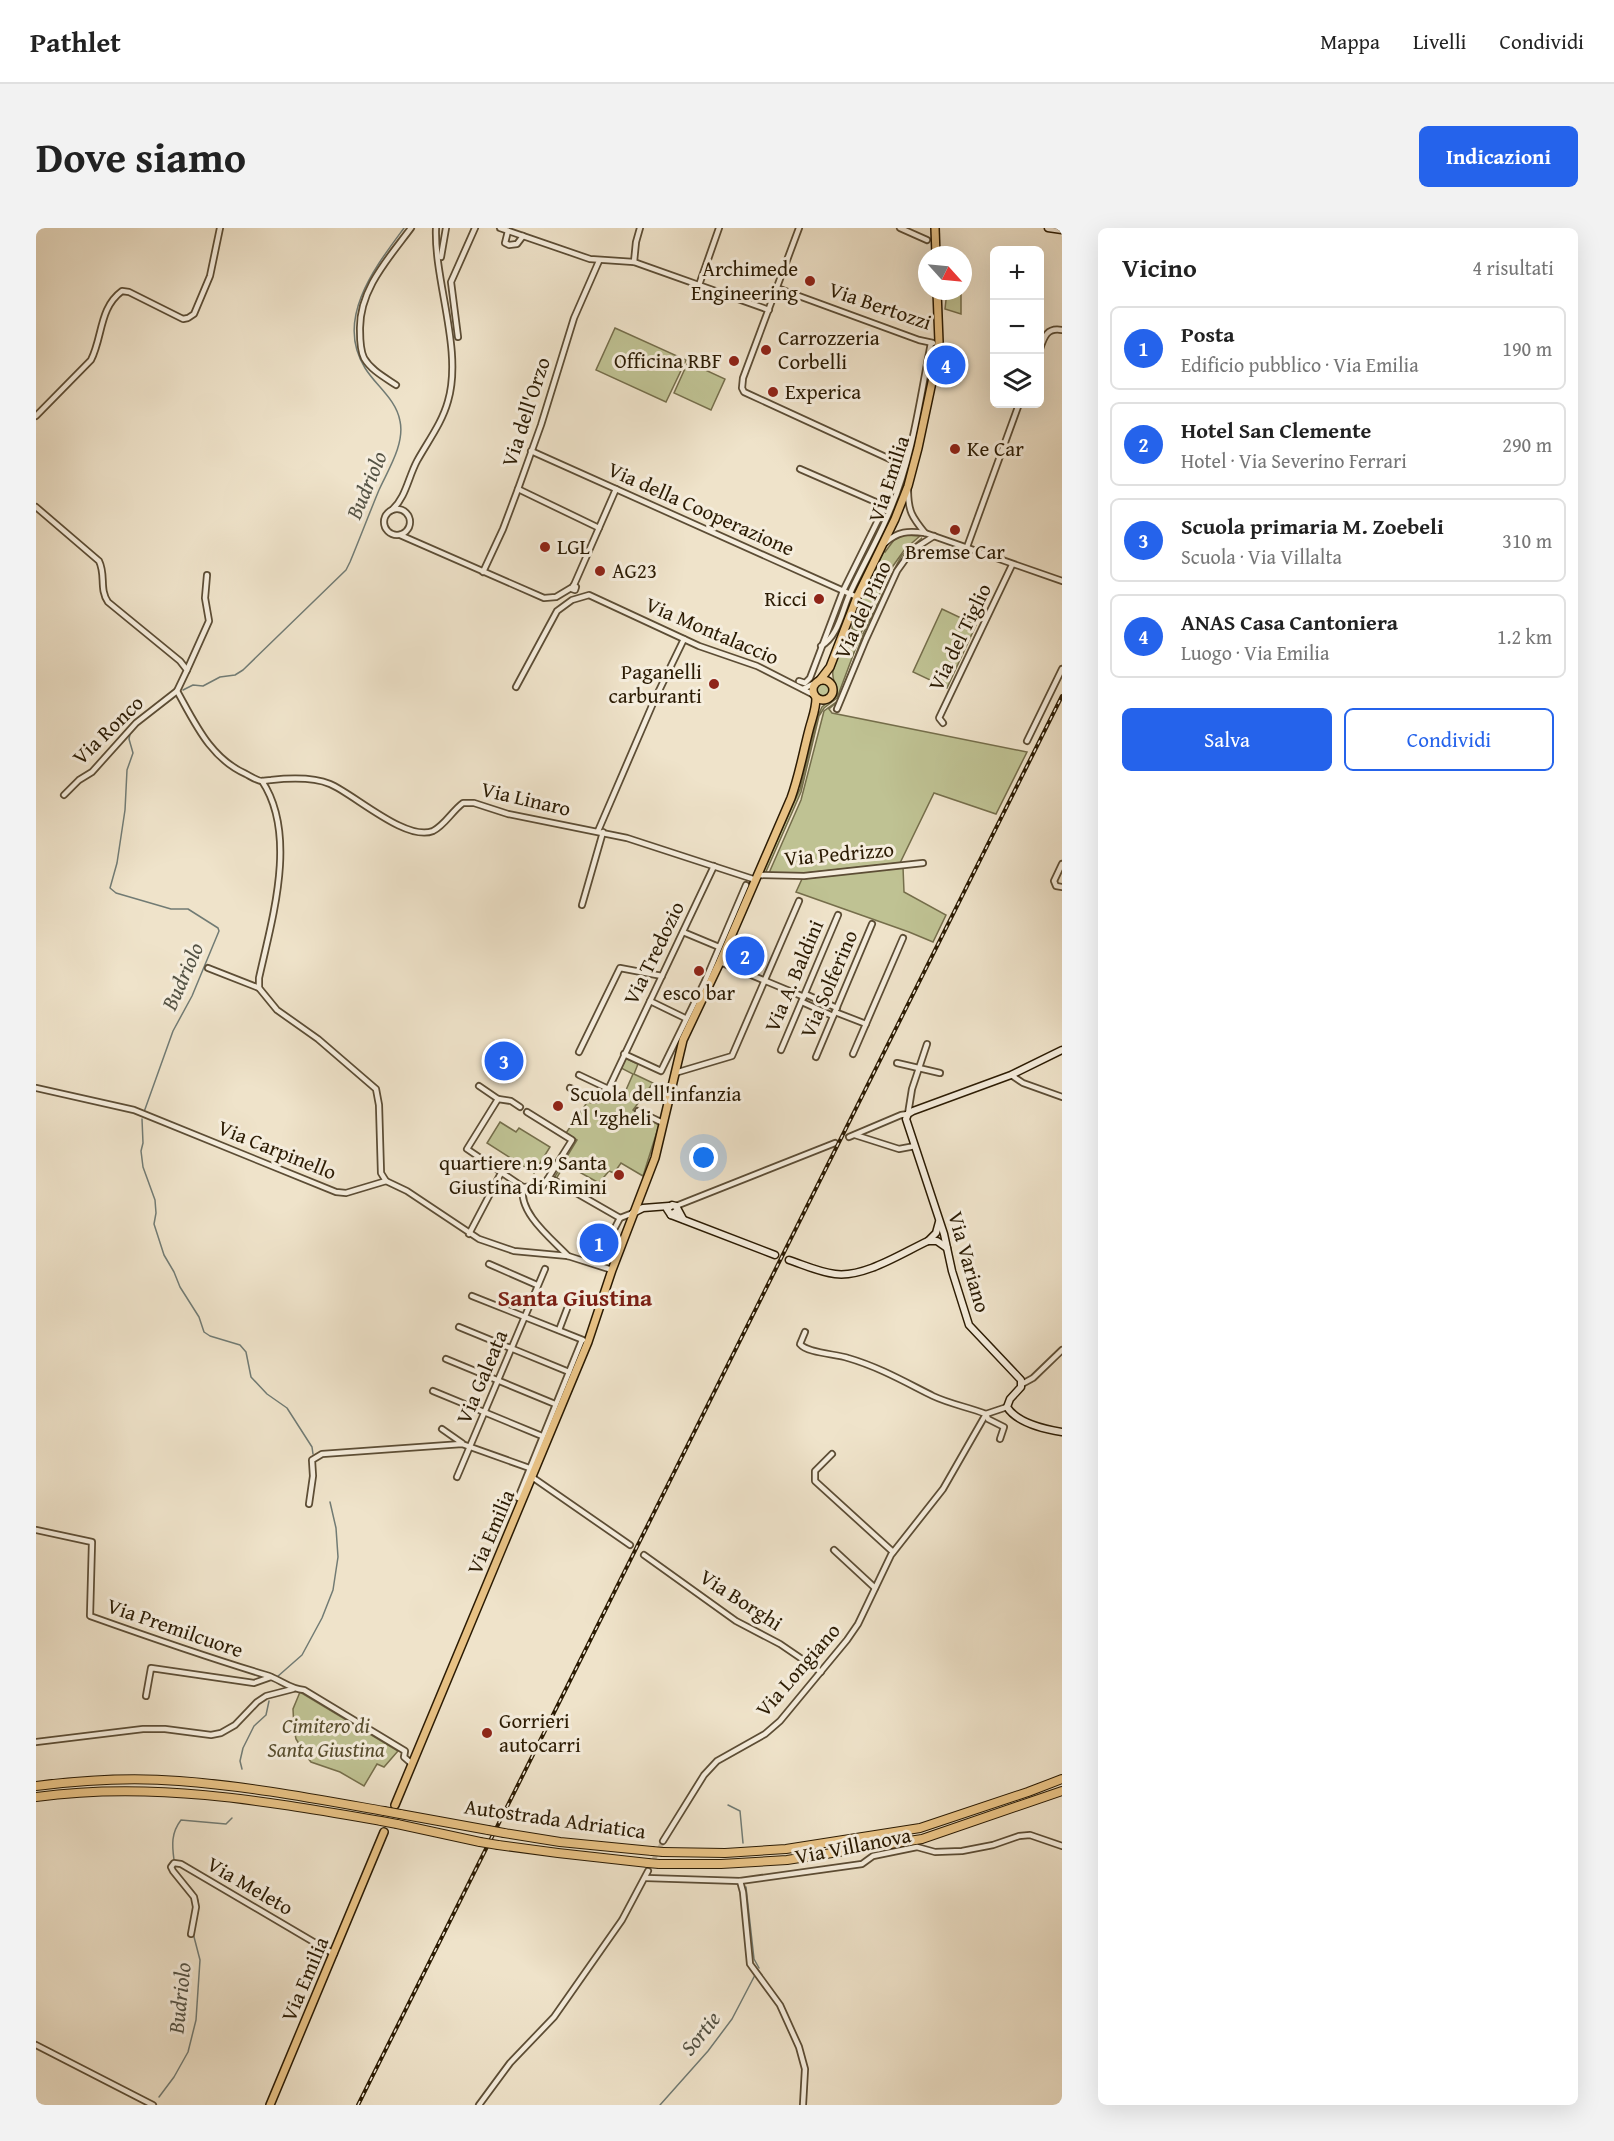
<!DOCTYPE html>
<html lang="it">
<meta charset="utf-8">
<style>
body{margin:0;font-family:"Gentium Book Plus",serif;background:#f2f2f2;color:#222}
.controls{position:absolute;right:18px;top:18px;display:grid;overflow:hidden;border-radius:9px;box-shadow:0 6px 24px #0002}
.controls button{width:54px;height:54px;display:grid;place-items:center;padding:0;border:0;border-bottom:2px solid #e0e0e0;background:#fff;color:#222;font:30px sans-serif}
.compass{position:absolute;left:882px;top:18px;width:54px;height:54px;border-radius:50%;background:#fff;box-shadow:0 6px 24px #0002;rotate:117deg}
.you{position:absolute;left:668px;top:930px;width:21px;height:21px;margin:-15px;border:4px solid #fff;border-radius:50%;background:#1a73e8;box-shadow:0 0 0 9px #1a73e833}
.badge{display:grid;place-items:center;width:39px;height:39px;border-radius:50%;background:#2563eb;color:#fff;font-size:20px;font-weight:700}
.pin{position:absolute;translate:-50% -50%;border:3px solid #fff;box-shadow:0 2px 6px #0006}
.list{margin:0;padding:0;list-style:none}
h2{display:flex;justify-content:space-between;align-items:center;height:78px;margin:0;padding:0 24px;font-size:26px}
h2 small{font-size:20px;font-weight:400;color:#767676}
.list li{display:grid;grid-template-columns:39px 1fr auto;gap:18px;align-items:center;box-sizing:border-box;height:84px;margin:0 12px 12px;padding:0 12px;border:2px solid #e0e0e0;border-radius:9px}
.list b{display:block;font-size:22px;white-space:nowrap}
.list p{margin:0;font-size:20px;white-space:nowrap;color:#767676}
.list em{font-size:20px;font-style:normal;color:#767676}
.actions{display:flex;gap:12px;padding:18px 24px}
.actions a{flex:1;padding:14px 0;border:2px solid #2563eb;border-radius:9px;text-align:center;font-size:21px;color:#2563eb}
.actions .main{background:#2563eb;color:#fff}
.icon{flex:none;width:33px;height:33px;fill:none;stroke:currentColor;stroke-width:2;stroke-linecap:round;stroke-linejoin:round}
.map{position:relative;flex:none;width:1026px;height:1877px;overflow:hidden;border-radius:9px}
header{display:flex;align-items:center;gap:36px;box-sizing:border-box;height:84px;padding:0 30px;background:#fff;border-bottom:2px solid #e0e0e0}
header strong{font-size:28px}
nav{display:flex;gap:33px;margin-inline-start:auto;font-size:21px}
.intro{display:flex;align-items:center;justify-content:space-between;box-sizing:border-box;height:144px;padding:0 36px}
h1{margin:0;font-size:42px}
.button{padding:15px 27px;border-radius:9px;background:#2563eb;color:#fff;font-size:21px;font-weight:700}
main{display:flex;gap:36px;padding:0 36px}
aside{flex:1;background:#fff;border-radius:9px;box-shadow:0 6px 24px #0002}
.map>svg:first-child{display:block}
.green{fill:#bfc293;stroke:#756e4b;stroke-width:1.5}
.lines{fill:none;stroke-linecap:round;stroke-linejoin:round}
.stream{stroke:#717b74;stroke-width:1.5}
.street-tunnel{stroke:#c8bba2;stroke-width:4.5;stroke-dasharray:4.5 2;stroke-linecap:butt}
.street-casing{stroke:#5c4d35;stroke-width:8}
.secondary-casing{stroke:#2b1b03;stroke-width:9}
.primary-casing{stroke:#2b1b03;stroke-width:10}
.highway-casing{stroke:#2b1b03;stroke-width:10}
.street{stroke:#f5eddd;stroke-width:4.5}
.secondary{stroke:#f5eddd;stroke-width:6}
.primary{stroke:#e8c285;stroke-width:7}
.highway{stroke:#e8c285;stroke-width:8}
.rail-casing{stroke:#2b1b03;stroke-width:4}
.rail{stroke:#f5eddd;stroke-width:1.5;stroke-dasharray:4.5;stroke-linecap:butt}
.highway-bridge-casing{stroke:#2b1b03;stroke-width:10;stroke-linecap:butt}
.highway-bridge{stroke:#e8c285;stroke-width:8}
.poi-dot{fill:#8f2418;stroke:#f5eddd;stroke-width:2}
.labels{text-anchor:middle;stroke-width:6;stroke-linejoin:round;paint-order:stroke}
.poi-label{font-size:21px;fill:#2b1b03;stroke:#f5eddd;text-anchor:start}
.street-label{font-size:21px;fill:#2b1b03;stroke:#f5eddd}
.park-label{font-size:21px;font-style:italic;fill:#574d2e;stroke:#f5eddd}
.water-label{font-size:22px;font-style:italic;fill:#545345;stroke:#f5eddd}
.quarter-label{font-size:24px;font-weight:bold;fill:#7a1f14;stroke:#f5eddd}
</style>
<header>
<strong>Pathlet</strong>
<nav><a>Mappa</a><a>Livelli</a><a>Condividi</a></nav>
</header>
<div class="intro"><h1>Dove siamo</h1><a class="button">Indicazioni</a></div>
<main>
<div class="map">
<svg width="1026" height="1877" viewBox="0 0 1026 1877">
<rect width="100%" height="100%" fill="#efe3ca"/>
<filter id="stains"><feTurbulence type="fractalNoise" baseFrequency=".00333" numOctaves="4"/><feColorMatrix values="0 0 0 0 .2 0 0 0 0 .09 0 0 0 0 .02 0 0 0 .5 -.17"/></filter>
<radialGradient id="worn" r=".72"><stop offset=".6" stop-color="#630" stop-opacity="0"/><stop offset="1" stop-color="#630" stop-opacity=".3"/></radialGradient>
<g class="green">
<polygon points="911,63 925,64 925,86 909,81"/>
<polygon points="579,100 650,132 630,174 560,142"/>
<polygon points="652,134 689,151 675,182 638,165"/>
<polygon points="868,307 884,308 869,321 857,338 825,405 816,401 817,387 848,323 849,324 858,312"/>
<polygon points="886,310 861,338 829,407 827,406 861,336 866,327"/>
<polygon points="906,381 940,397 911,460 877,444"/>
<path d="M 815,403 L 825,406 L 801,470 L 788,480 L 783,488 L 765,564 L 729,646 L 727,644 L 764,561 L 781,490 L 786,479 L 801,467 C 802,458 795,452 797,443 C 799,427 809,417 815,403 Z"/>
<polygon points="827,407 803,472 793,481 796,485 991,524 960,586 898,565 864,635 769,645 733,645 765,572 788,483 803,472"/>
<circle cx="788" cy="461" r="7"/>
<polygon points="867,639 868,664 910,687 897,714 873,704 760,664 766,651"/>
<polygon points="589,830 602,836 598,846 617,855 597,882 623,897 607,948 585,935 578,945 573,943 563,955 529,936 520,951 518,950 541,912 530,905 552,873 559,874 572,865 586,871 597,846 585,840"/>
<polygon points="464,894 480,904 483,900 514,919 498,945 451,915"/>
<polygon points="264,1464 362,1523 348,1539 341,1536 328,1558 304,1544 275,1534 271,1529 260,1511 258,1501 257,1481"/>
</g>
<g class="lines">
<g class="stream">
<path d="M 147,462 L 157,457 L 167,458 L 184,449 L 199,447 L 207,442 L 310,342 L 314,334 C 324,310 333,286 343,262 C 352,242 369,216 364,193 C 360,171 340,158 329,140 C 298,91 340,38 368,0"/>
<polyline points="108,884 137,803 156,768 183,703 182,700 152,681 135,681 80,665 74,660 81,635 89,582 91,542 97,525 93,511 94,506 100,498 140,468"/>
<polyline points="106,891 107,915 105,923 107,939 119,972 120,985 118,996 128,1027 138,1044 144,1059 163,1089 168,1104 174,1108 204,1117 210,1124 215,1149 231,1166 251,1180 276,1219 277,1226"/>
<polyline points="241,1449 266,1427 286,1390 297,1362 302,1329 300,1300 294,1274"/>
<polyline points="206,1541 204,1533 207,1520 218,1498 230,1487 233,1473"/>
<polyline points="692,1577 704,1583 707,1615"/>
<path d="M 138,1632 C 136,1617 135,1605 145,1592 L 190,1596 L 196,1590"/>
<path d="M 147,1652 C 163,1667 166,1674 159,1695"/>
<polyline points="710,1659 718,1731 723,1740"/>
<polyline points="123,1869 138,1849 152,1824 160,1792 164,1732 157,1705"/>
<polyline points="624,1877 672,1823 696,1791 719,1747"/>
</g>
<polyline class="street-tunnel" points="612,1643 627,1613"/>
<g class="street-casing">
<g id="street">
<polyline points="464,0 554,31 598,34 733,82"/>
<polyline points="763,0 707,150 706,160 708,164 869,238"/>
<polyline points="864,0 891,12"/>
<polyline points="472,3 469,15 473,17 481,16 487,8"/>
<polyline points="405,29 410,0"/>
<polyline points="598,34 600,14 604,0"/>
<polyline points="663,57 683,0"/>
<polyline points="741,60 883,112 897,115"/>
<polyline points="422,109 415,54 439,0"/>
<path d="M 1004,121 C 1008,109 1011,99 1026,102"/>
<path d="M 360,157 C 348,149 335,142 328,130 C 324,122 324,111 324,102 C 323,62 352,31 375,0"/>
<path d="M 0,188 L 55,132 C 67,108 63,80 86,63 L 93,64 L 147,91 L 152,90 L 158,86 L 174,48 L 184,0"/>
<polyline points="495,223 821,369"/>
<polyline points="764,241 849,278"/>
<polyline points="482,261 563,300"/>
<path d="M 872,262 C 872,283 876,289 889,305"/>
<path d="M 0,279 L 63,333 C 70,347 63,361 72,374 L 144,433 L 151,442 L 141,463 C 159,495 174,530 210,546 C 214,548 221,553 226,553 C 229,553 232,552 235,552 C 254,550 277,549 294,556 C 318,566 370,614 397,603 C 409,597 416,583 427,575 L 438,575 L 472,586 L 591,610 L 720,652"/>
<circle cx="361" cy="294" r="13"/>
<path d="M 356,282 C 370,269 372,250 381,233 C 392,213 406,195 412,173 C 427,122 398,53 400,0"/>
<polyline points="364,307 508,370 520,369 535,360"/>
<path d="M 849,315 C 862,303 872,303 889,305 L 1026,353"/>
<polyline points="931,319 983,176"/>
<polyline points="447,344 467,301 482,261 505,197 538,90 563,33"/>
<polyline points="538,357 580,261"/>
<polygon points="537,358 540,359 539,362 536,361"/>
<path d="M 785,418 C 803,408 806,381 815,363 C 828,335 844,308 855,280 C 877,228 884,170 895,115"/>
<polyline points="151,442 173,393 169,370 171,347"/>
<polyline points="763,453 769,455 774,450 807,363 849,278"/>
<polyline points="480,459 521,383 536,372 553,367 663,418 721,438 778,467"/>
<polyline points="767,461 781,454"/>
<polyline points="801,481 830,411 861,343 876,322 898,308"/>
<polyline points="907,495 903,490 976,337"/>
<polyline points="991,513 1026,441"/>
<path d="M 226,553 C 262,607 236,691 223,750 L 223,760 L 241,782 L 282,811 L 340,861 L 343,877 L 345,945 L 350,953"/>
<polyline points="28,567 43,552 56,544 100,495 141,463"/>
<polyline points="562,603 618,473 648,411"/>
<polyline points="1026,636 1018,653 1020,658 1026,659"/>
<polyline points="721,647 768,648 887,635"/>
<polyline points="546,677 567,604"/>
<polyline points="647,704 683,719"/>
<polyline points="684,734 768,769"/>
<polyline points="172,740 223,760"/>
<polyline points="769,766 801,780"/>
<polyline points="614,773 649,790"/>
<polyline points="766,774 797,788"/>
<polyline points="799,784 830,796"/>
<polyline points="745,822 802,687"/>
<polyline points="543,824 584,740 626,748"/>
<polyline points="588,826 625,843 669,753 710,657"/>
<polyline points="817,826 867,710"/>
<polyline points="780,829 836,696"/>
<polyline points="861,835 904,845"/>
<polyline points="639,845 696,828 763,673"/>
<polyline points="543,847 581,865"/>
<polyline points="975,847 987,855 1026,869"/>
<polyline points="443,858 462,871 431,921 487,959"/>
<polyline points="0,860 98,882 300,964 310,965 350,953 371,963 443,1011 478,1023 532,1028 576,1042"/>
<path d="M 534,860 C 547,866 558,880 570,866 L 678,638"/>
<polyline points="462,871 475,873 484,879"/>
<polyline points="602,883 627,895"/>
<polyline points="491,884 536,912 511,952"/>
<polyline points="819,907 863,921 879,918"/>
<polyline points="813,909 865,887 872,886 876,861 891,816"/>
<polyline points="487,959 507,958 511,952 516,951 584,990"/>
<path d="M 487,959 C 482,985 516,1011 532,1028"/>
<polyline points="640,978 799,915"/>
<polyline points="433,1006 465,945"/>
<polyline points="453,1036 501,1057"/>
<polyline points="564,1037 570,1017 584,990 597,985"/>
<polyline points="436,1068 547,1112"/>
<polyline points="423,1099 533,1144"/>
<polyline points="523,1102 531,1081"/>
<path d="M 769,1104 L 764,1116 C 771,1125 800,1126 812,1130 C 843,1139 869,1154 897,1168 C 914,1176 932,1179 950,1186 L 952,1191 L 968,1199 L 964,1211"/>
<polyline points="410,1131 519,1176"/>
<polyline points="986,1156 997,1150 1026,1122"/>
<polyline points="397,1163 506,1208"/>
<polyline points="406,1201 426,1215"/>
<polyline points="796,1226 779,1243 779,1253 857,1324"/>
<polyline points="421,1249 509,1041"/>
<polyline points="496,1249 594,1317"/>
<polyline points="482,1270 546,1112"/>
<polyline points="273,1276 277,1248 276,1232 286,1226 426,1216 499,1242"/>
<path d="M 0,1302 L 56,1314 L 54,1388 C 113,1409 170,1429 230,1447 C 244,1451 253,1461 268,1462 L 369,1523 L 368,1529 L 376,1536"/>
<polyline points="798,1322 839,1360"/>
<polyline points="608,1327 700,1393 744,1416 785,1444"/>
<polyline points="110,1468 115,1440 218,1455 235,1449"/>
<polyline points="0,1514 107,1501 129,1501 175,1507 185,1505 199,1497 221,1474 230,1468 257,1461"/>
<polyline points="627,1613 668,1547 681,1533 729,1506 744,1493 811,1412 822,1396 855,1327 907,1261 950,1186 971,1179"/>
<polyline points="610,1650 704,1653 826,1636 837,1628 881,1619 899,1624 926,1623 957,1617 983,1608 994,1607 1026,1618"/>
<polyline points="704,1653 707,1664 714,1736 744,1777 763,1819 769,1841 767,1877"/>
<polyline points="155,1706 160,1679 158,1669 137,1643 135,1639 138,1635 145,1636 298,1726"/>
<polyline points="0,1817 117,1877"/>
<polyline points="443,1877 474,1835 518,1789 586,1692 612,1643"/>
</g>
</g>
<g class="secondary-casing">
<g id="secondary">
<polyline points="1012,0 1026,2"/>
<path d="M 1026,822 L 975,847 L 877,883 L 872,886 L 870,891 L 908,1006 L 916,1043 L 933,1097 L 985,1152 L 985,1159 L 974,1171 L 971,1179 C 981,1195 1007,1201 1026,1204"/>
<polyline points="641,983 635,987 631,981 636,977 640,978 647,991"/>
<polyline points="597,985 607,980 633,978"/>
<polyline points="635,987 739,1027"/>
<polyline points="903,994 900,1005 892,1013 901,1013 911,1020"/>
<path d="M 753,1032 C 768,1037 783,1044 799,1046 C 828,1050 866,1025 892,1013"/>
</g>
</g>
<g class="primary-casing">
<g id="primary">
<polyline points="899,0 900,27"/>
<circle cx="787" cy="462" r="10"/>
<polyline points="784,452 794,439 821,369 859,291 872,258 882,220 899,140 903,114 901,63"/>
<path d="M 359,1577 L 552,1114 L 576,1042 L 619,930 L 647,812 L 684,734 L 755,570 C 763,548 767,525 773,502 C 776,490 780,482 780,470"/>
<polyline points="234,1877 348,1604"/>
</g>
</g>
<g class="highway-casing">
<g id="highway">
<path d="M 0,1558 C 47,1552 95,1549 143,1553 C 212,1558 280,1571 348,1583"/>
<path d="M 0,1569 C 118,1553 229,1573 345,1593"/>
<polyline points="364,1586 452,1602"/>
<polyline points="361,1596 444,1614"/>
<polyline points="468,1605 524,1614 616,1623"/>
<polyline points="462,1617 522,1625 612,1635"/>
<polyline points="627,1624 689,1625 750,1621 884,1600 992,1564 1026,1551"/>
<polyline points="623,1636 685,1636 751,1632 886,1611 1026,1563"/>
</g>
</g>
<use href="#street" class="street"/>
<use href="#secondary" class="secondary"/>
<use href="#primary" class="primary"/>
<use href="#highway" class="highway"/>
<g class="rail-casing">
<polyline id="rail" points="322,1877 1026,468"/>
</g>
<use href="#rail" class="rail"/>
<g class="highway-bridge-casing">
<g id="highway-bridge">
<polyline points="348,1583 364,1586"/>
<polyline points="345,1593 361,1596"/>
<polyline points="452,1602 468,1605"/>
<polyline points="444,1614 462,1617"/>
<polyline points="616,1623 627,1624"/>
<polyline points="612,1635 623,1636"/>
</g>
</g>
<use href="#highway-bridge" class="highway-bridge"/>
</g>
<g class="poi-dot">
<circle cx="774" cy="53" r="6"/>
<circle cx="730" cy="122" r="6"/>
<circle cx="698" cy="133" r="6"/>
<circle cx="737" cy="164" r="6"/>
<circle cx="919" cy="221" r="6"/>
<circle cx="919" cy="302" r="6"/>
<circle cx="509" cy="319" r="6"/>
<circle cx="564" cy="343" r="6"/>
<circle cx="783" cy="371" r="6"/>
<circle cx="678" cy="456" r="6"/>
<circle cx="663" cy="743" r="6"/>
<circle cx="522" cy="878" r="6"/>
<circle cx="583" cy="947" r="6"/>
<circle cx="451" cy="1505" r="6"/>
</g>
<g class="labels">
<g class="poi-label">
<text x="762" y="48" text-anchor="end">Archimede<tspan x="762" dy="24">Engineering</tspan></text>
<text x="742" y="117">Carrozzeria<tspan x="742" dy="24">Corbelli</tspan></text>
<text x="686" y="140" text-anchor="end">Officina RBF</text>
<text x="749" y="171">Experica</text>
<text x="931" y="228">Ke Car</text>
<text x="521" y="326">LGL</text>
<text x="919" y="331" text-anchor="middle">Bremse Car</text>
<text x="576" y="350">AG23</text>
<text x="771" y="378" text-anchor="end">Ricci</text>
<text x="666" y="451" text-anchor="end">Paganelli<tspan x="666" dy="24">carburanti</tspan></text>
<text x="663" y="772" text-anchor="middle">esco bar</text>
<text x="534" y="873">Scuola dell'infanzia<tspan x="534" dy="24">Al 'zgheli</tspan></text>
<text x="571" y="942" text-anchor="end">quartiere n.9 Santa<tspan x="571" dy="24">Giustina di Rimini</tspan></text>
<text x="463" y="1500">Gorrieri<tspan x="463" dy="24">autocarri</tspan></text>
</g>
<g class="street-label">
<text transform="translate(844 78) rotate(19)" y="7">Via Bertozzi</text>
<text transform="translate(490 184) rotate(-72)" y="7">Via dell'Orzo</text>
<text transform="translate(853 251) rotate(-72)" y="7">Via Emilia</text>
<text transform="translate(665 281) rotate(24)" y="7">Via della Cooperazione</text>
<text transform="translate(827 382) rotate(-65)" y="7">Via del Pino</text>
<text transform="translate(676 403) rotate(23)" y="7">Via Montalaccio</text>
<text transform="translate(924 409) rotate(-64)" y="7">Via del Tiglio</text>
<text transform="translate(72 502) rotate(-44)" y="7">Via Ronco</text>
<text transform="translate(490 571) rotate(13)" y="7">Via Linaro</text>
<text transform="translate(803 626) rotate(-5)" y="7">Via Pedrizzo</text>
<text transform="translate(618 725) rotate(-64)" y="7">Via Tredozio</text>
<text transform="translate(758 748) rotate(-67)" y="7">Via A. Baldini</text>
<text transform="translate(793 756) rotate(-67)" y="7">Via Solferino</text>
<text transform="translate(241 922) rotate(22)" y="7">Via Carpinello</text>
<text transform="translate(933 1034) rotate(74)" y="7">Via Variano</text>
<text transform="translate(446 1149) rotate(-67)" y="7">Via Galeata</text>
<text transform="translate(455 1304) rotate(-67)" y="7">Via Emilia</text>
<text transform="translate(705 1372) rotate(33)" y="7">Via Borghi</text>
<text transform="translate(139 1400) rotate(19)" y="7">Via Premilcuore</text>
<text transform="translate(762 1442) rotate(-49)" y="7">Via Longiano</text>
<text transform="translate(519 1591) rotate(8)" y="7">Autostrada Adriatica</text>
<text transform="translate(817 1618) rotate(-11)" y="7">Via Villanova</text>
<text transform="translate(214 1658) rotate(30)" y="7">Via Meleto</text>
<text transform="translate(269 1751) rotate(-67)" y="7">Via Emilia</text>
</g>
<g class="park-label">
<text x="290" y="1505">Cimitero di<tspan x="290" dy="24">Santa Giustina</tspan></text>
</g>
<g class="water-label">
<text transform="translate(330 257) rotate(-67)" y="8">Budriolo</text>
<text transform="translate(146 748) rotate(-66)" y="8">Budriolo</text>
<text transform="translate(143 1770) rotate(-84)" y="8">Budriolo</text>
<text transform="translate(664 1805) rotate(-51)" y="8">Sortie</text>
</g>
<g class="quarter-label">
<text x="539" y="1078">Santa Giustina</text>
</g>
</g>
<rect width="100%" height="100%" filter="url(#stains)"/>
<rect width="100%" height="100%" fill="url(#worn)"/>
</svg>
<div class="controls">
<button>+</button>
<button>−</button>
<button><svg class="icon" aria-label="layers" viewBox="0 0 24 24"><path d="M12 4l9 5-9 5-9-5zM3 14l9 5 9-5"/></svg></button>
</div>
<svg class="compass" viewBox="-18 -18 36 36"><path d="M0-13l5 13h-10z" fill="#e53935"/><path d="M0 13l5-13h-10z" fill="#767676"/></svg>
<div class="you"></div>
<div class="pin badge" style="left:563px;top:1015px">1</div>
<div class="pin badge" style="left:709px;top:728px">2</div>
<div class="pin badge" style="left:468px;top:833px">3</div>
<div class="pin badge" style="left:910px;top:137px">4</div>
</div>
<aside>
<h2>Vicino<small>4 risultati</small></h2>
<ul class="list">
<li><span class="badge">1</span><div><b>Posta</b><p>Edificio pubblico · Via Emilia</p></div><em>190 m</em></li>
<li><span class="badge">2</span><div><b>Hotel San Clemente</b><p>Hotel · Via Severino Ferrari</p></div><em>290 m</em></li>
<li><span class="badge">3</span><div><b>Scuola primaria M. Zoebeli</b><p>Scuola · Via Villalta</p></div><em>310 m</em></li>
<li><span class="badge">4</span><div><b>ANAS Casa Cantoniera</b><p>Luogo · Via Emilia</p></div><em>1.2 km</em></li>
</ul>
<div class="actions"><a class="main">Salva</a><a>Condividi</a></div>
</aside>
</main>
